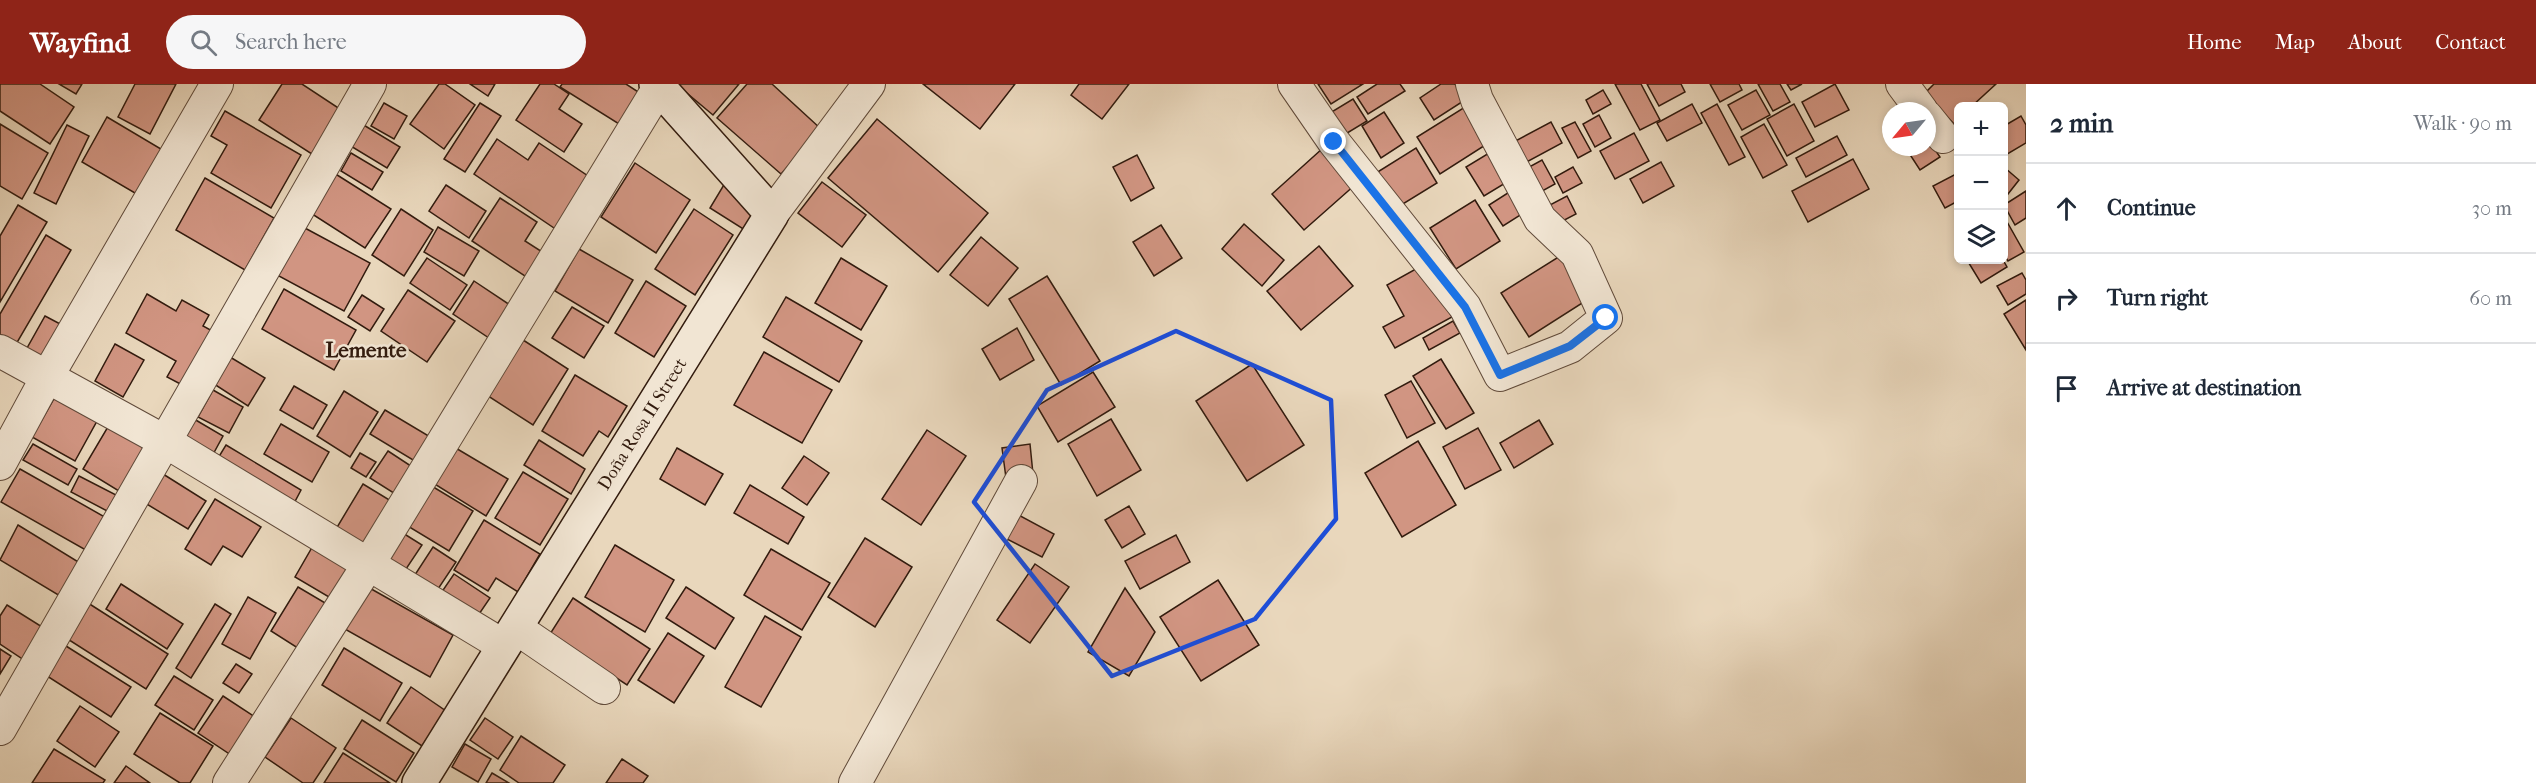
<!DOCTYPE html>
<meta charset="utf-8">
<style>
body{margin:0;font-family:"IM FELL French Canon",serif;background:#f6f6f7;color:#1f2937}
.controls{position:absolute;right:18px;top:18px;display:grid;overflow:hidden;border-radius:9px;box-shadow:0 3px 9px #0003}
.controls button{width:54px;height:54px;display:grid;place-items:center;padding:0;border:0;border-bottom:2px solid #e0e1e3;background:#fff;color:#1f2937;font:30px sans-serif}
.compass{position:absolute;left:1882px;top:18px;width:54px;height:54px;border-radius:50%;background:#fff;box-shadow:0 3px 9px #0003;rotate:241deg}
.stop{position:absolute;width:18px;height:18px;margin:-14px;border:4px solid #1a73e8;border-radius:50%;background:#fff}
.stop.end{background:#1a73e8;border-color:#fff;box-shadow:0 2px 6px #0008}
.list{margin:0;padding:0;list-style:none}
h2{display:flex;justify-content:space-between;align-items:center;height:78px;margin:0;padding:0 24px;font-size:26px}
h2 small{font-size:20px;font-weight:400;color:#747a83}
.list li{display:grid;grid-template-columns:39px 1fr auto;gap:18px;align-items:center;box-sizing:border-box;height:90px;padding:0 24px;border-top:2px solid #e0e1e3}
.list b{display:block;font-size:22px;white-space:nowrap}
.list em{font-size:20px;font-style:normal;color:#747a83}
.icon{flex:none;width:33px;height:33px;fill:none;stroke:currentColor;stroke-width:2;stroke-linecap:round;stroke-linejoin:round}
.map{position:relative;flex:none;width:2026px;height:699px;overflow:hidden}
header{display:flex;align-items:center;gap:36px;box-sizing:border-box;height:84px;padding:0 30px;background:#8f2418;color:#fff}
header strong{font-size:28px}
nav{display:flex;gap:33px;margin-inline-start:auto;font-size:21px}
.search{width:420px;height:54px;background:#f6f6f7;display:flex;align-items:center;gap:15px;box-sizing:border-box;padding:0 21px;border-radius:33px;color:#747a83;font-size:22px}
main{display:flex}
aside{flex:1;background:#fff}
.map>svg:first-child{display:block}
.building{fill:#d19582;stroke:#321b0e;stroke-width:1.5}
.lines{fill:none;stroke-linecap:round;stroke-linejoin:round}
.minor-casing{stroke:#604a3a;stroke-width:34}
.secondary-casing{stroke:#321b0e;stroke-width:36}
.minor{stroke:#f1e5d3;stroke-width:32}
.secondary{stroke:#f1e5d3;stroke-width:33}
.route{stroke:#1a73e8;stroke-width:8}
.marked{fill:none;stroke:#1d4ed8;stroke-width:4.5;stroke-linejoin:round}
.labels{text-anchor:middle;stroke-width:5;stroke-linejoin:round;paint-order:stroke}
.street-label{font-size:18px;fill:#321b0e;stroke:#f1e5d3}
.quarter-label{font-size:21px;font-weight:bold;fill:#321b0e;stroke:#f1e5d3}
</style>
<header>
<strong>Wayfind</strong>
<div class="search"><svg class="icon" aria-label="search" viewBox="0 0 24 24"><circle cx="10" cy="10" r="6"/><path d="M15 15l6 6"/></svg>Search here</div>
<nav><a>Home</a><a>Map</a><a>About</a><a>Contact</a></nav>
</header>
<main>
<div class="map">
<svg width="2026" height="699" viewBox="0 0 2026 699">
<rect width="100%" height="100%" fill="#e9d7bc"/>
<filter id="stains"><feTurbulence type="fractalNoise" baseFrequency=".00333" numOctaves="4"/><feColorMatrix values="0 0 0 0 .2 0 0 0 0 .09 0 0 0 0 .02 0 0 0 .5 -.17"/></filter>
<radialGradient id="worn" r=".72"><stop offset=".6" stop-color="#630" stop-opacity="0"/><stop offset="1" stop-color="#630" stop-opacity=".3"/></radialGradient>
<g class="building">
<polygon points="0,0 40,0 74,23 50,60 0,27"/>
<polygon points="59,0 82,0 76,10"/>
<polygon points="135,0 176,0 150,50 118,33"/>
<polygon points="282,0 302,0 346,29 318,74 259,36"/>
<polygon points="439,0 445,0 475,21 444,65 410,40"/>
<polygon points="470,0 495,0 488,12"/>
<polygon points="540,0 554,0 569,10 559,25 582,40 564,68 516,36"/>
<polygon points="562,0 626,0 646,13 627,45 560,3"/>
<polygon points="676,0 739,0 713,31"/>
<polygon points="747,0 772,0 821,45 781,90 717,34"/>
<polygon points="923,0 1015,0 980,45"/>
<polygon points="1079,0 1129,0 1102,35 1071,11"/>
<polygon points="1318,0 1363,0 1331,20"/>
<polygon points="1377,0 1400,0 1405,7 1368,30 1357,13"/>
<polygon points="1441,0 1455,0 1465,16 1434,36 1420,14"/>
<polygon points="1615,0 1641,0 1660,36 1640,46"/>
<polygon points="1647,0 1681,0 1685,8 1659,22"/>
<polygon points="1710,0 1739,0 1742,6 1720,18"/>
<polygon points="1758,0 1780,0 1790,18 1773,27"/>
<polygon points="1787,0 1802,0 1791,6"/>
<polygon points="1835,0 1849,26 1815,43 1802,18"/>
<polygon points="1934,0 1996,0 1972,22 1958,22 1958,36 1954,40 1925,9"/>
<polygon points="1603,6 1611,20 1593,30 1586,16"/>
<polygon points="1756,6 1770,31 1742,46 1728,21"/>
<polygon points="1353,15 1367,37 1339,54 1325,32"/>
<polygon points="384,19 407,32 394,55 371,42"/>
<polygon points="480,19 501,32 465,88 444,75"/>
<polygon points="1692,20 1702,39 1667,57 1657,39"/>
<polygon points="1717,20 1745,73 1729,81 1701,29"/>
<polygon points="1794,20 1814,57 1787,72 1767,35"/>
<polygon points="1465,23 1487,60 1440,90 1417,53"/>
<polygon points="225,27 301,71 271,124 211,89 227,61 211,52"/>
<polygon points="1384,28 1404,59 1381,74 1362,42"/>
<polygon points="1599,31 1611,54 1595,63 1583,40"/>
<polygon points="2021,32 2026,41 2026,59 2004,72 2004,42"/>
<polygon points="107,33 166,68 140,112 82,78"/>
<polygon points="877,35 988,129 938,188 828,94"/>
<polygon points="1551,38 1562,59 1519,82 1508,61"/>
<polygon points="1575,38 1591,67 1578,74 1562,44"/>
<polygon points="0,40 48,69 22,115 0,102"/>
<polygon points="362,40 400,63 387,84 349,61"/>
<polygon points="1764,40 1787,81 1763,94 1741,53"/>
<polygon points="67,41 89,52 56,120 34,109"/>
<polygon points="1634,49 1649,77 1615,95 1600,67"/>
<polygon points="1837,52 1847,71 1806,93 1796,74"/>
<polygon points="1927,54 1940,73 1920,86 1907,66 1912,63 1927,63"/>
<polygon points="497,55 528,76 539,59 591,94 557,146 474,90"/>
<polygon points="1323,64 1356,100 1304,146 1272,110"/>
<polygon points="1416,64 1437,99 1398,123 1376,89"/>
<polygon points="1494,66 1512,95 1484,112 1466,83"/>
<polygon points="351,69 383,88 372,106 341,87"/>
<polygon points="1137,71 1154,104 1131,117 1113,83"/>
<polygon points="1853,75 1869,105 1808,138 1792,107"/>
<polygon points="1542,76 1555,100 1535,111 1522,87"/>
<polygon points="1661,78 1674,102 1643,119 1630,95"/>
<polygon points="635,79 690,116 656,169 601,133"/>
<polygon points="1573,83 1582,99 1563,109 1555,93"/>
<polygon points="2005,84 2019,96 2004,115 2004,85"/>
<polygon points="334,89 391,125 365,164 309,128"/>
<polygon points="1956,90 1958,95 1958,117 1945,124 1933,102"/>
<polygon points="205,94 274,134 245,186 176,146"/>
<polygon points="822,98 866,131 842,163 798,129"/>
<polygon points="725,99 764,123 748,148 710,124"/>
<polygon points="446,101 486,127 469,154 429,127"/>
<polygon points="1514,105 1528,126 1503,142 1489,121"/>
<polygon points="2026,107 2026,134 2015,141 2004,121"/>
<polygon points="1567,112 1576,130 1555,141 1546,123"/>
<polygon points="500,114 537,138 525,157 547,171 531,196 472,157"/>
<polygon points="1475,116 1500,157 1456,185 1430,144"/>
<polygon points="18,121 47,138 0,218 0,152"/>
<polygon points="401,125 433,146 404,192 372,171"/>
<polygon points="694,125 733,151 695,211 655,185"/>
<polygon points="2006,136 2024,168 2008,177 2004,170 2004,137"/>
<polygon points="1244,140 1284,176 1262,202 1222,165"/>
<polygon points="1161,141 1182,174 1154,192 1133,158"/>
<polygon points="303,143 370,179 344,227 277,191"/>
<polygon points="438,143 479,167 464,192 424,168"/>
<polygon points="46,151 71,166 15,262 0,253 0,230"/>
<polygon points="981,153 1018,184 988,222 950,191"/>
<polygon points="1319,162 1353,202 1301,246 1267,207"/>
<polygon points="579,165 633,196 608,239 555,207"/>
<polygon points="1560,172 1587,216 1529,253 1501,209"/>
<polygon points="427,174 467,201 450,226 410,199"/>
<polygon points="841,174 887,202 861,246 815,219"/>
<polygon points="1967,176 2003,176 2007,183 1981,199"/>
<polygon points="1423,181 1452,233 1395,264 1383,243 1404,232 1387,201"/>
<polygon points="2022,189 2026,196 2026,210 2008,221 1997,202"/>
<polygon points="1047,192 1100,277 1061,301 1009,215"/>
<polygon points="474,197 513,223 492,256 453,230"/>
<polygon points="646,197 686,222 654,273 615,249"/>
<polygon points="284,205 356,246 334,286 262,245"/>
<polygon points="408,206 455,237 427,278 381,247"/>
<polygon points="147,210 176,227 182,216 209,231 203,242 216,249 186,303 167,293 176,277 126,249"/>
<polygon points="362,211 384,225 370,247 348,233"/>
<polygon points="786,213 862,257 839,298 763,253"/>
<polygon points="2026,216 2026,266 2004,230"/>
<polygon points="572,223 604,242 584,274 552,254"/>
<polygon points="45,232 66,243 43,286 22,273"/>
<polygon points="1453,237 1460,249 1429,266 1423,254"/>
<polygon points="1017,244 1034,276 1000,296 982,265"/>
<polygon points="520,254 568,285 533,341 485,310"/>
<polygon points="115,260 144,276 123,313 95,297"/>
<polygon points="764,268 832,306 802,359 734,321"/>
<polygon points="230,273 265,294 248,322 214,300"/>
<polygon points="1441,275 1474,329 1446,345 1413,292"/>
<polygon points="1252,280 1304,361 1247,397 1196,317"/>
<polygon points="1093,288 1115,323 1058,358 1037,322"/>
<polygon points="575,291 627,322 608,353 599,347 583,372 542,347"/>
<polygon points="1411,297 1435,339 1407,354 1385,311"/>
<polygon points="294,302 327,321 313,345 280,326"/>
<polygon points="213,306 243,323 229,349 198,333"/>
<polygon points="344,307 378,328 350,373 317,352"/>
<polygon points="55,313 97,337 75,377 32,353"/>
<polygon points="385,326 432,354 418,379 370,350"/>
<polygon points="194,335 223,352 211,374 182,357"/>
<polygon points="1111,335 1141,386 1097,412 1068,360"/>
<polygon points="1539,336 1553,360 1514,384 1500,359"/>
<polygon points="281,340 329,368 312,398 264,370"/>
<polygon points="109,341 153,367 127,412 83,385"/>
<polygon points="1478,344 1501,386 1465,405 1443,363"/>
<polygon points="927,346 966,372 921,441 882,415"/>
<polygon points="539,356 585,385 571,410 524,381"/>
<polygon points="1418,357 1456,421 1402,453 1365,389"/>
<polygon points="33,360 77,385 68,401 23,376"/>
<polygon points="1030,360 1033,390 1006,394 1002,364"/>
<polygon points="226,361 301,406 291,425 215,379"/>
<polygon points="454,363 508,395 486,432 433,399"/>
<polygon points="677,364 723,390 705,421 660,395"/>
<polygon points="388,367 417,386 400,413 370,394"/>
<polygon points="360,369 376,378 366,393 351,384"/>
<polygon points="804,372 829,389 807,421 782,404"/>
<polygon points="20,385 110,436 91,469 1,418"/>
<polygon points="523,388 568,415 540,461 495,434"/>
<polygon points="163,390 206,417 188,445 145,419"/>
<polygon points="79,392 120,413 111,429 71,408"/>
<polygon points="363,400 396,420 367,470 333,450"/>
<polygon points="430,401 473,427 449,467 406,441"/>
<polygon points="750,401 804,433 788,460 734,429"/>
<polygon points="215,415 261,443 242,473 223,462 211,481 185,465"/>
<polygon points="1129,422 1145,450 1122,464 1105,436"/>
<polygon points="1013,428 1054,450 1042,473 1001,452"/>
<polygon points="484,436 540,470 518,508 496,494 488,507 454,486"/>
<polygon points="18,441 80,479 60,512 0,476"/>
<polygon points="398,446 422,461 402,491 379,476"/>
<polygon points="1176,451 1190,478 1140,505 1125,477"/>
<polygon points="865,454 912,483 875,543 828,513"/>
<polygon points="314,460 354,483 334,516 295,493"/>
<polygon points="615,461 674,496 645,548 585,513"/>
<polygon points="433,463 456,478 432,514 409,500"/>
<polygon points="771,465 830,499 802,546 744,511"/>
<polygon points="1035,480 1069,503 1030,559 997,536"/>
<polygon points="454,490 490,514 475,536 439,512"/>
<polygon points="1218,496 1259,561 1201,597 1160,533"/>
<polygon points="121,500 183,540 167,565 106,525"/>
<polygon points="366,502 453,551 430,593 343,544"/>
<polygon points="298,503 332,523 304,568 271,547"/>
<polygon points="686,503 734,534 715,565 666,534"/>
<polygon points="1125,504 1155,548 1129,592 1088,568"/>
<polygon points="248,513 276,529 250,575 222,560"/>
<polygon points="573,514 650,565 627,601 550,550"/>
<polygon points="88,519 168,570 146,605 66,554"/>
<polygon points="215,520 231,530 191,594 176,584"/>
<polygon points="7,521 47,546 27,578 0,560 0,532"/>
<polygon points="765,532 801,553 761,623 725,603"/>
<polygon points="668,549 704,572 674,619 638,596"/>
<polygon points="66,562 131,603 111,633 47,592"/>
<polygon points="344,564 402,599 380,637 322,601"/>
<polygon points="0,565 11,572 0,590"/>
<polygon points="236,580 252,590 239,609 223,599"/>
<polygon points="174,592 213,616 194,646 155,621"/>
<polygon points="411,603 446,627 422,662 387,639"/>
<polygon points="223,612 258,635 234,673 198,649"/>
<polygon points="80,622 119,648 95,683 57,657"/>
<polygon points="160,629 213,662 190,699 180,699 134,670"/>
<polygon points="291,634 336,664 313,699 303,699 265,673"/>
<polygon points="485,634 513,653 498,675 470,656"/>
<polygon points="362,636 414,669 396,698 344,665"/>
<polygon points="521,652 565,681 553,699 519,699 500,686"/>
<polygon points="465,660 491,675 478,698 452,683"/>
<polygon points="54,665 105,696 103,699 32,699"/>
<polygon points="343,669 390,699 324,699"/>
<polygon points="622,675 648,692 643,699 606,699"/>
<polygon points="126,682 150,699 114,699"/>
<polygon points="492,689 509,699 486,699"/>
</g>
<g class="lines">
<g class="minor-casing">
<g id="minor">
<polyline points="1294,0 1334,58 1465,223 1500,291 1570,263 1606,234 1577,170 1540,135 1477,16 1472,0"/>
<polyline points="1902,0 1922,27"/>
<polyline points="1927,33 1943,53"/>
<polyline points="772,130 869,0"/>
<polyline points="0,267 166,358 504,562"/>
<polyline points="0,380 47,293 217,0"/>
<polyline points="516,544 604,604"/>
<polyline points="0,645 370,0"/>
<polyline points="229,699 368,481 661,0"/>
<polyline points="855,699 1021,397"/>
</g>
</g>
<g class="secondary-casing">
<polyline id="secondary" points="419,699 772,130 656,0"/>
</g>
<use href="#minor" class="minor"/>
<use href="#secondary" class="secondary"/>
</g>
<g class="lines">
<polyline class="route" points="1334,58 1465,223 1500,291 1570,262 1606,234"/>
</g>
<path class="marked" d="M 1176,247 L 1331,316 L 1336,435 L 1255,535 L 1112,592 L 974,418 L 1047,306 Z"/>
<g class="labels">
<g class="street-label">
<text transform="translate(642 340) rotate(-58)" y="6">Doña Rosa II Street</text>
</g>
<g class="quarter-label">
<text x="366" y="273">Lemente</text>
</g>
</g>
<rect width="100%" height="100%" filter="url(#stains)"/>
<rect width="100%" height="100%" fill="url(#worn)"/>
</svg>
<div class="controls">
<button>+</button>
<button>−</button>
<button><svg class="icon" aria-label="layers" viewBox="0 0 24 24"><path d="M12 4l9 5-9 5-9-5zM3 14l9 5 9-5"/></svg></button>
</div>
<svg class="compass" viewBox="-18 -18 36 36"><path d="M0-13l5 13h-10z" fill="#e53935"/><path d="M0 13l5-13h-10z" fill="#747a83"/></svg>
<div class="stop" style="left:1606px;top:234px"></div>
<div class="stop end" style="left:1334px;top:58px"></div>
</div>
<aside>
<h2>2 min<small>Walk · 90 m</small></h2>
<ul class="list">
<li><svg class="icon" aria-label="ahead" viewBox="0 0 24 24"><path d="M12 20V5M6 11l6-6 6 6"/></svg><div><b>Continue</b></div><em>30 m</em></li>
<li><svg class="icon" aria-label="right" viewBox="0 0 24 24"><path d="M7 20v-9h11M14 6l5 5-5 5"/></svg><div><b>Turn right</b></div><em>60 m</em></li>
<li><svg class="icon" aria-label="arrive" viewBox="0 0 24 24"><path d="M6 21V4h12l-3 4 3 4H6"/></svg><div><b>Arrive at destination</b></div></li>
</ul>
</aside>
</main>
